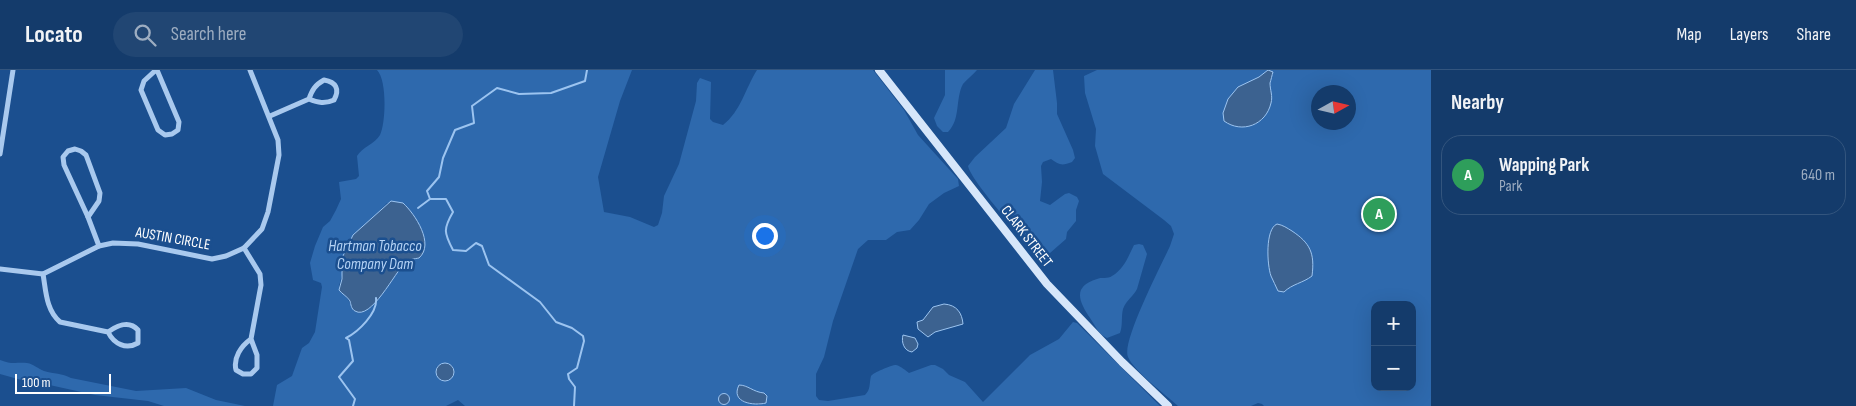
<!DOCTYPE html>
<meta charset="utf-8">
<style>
body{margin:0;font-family:"Sofia Sans Condensed",sans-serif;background:#214673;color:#f1f3f6}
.controls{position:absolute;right:15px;bottom:15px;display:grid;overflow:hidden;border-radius:10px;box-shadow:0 5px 20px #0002}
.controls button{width:45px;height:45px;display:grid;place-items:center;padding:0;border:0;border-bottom:1px solid #33557e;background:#143b6b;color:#f1f3f6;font:25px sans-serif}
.compass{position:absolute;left:1311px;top:15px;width:45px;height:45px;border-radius:50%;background:#143b6b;box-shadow:0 5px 20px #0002;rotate:82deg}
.scale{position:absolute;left:15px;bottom:12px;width:96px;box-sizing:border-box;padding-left:5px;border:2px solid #fff;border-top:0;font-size:14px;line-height:18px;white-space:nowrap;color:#fff;-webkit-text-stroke:4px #1b4f8f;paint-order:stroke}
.you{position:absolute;left:764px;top:165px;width:18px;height:18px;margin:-12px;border:4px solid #fff;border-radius:50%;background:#1a73e8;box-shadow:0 0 0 8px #1a73e833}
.badge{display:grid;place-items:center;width:32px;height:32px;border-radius:50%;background:#e797bd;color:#fff;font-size:16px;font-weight:700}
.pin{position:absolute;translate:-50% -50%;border:2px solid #fff;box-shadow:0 1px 5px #0006}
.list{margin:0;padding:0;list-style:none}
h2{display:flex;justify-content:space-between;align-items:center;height:65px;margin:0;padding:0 20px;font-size:21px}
h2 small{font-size:16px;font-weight:400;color:#9dadc1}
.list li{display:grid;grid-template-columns:32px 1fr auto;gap:15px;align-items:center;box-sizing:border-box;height:80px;margin:0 10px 10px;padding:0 10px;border:1px solid #33557e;border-radius:20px}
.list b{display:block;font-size:19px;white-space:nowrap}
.list p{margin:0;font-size:16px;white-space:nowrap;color:#9dadc1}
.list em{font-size:16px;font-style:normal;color:#9dadc1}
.icon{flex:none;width:28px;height:28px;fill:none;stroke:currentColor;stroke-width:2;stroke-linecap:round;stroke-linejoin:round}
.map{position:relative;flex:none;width:1431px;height:336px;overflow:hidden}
header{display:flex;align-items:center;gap:30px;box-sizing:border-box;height:70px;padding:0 25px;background:#143b6b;border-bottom:1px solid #33557e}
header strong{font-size:24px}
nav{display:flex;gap:28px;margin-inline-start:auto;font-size:18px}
.search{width:350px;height:45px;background:#214673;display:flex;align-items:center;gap:12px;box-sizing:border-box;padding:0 18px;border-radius:28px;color:#9dadc1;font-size:19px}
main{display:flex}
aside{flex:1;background:#143b6b}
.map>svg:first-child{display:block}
.green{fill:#2e69ad;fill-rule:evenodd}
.water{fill:#3c6290;stroke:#9cc4f0}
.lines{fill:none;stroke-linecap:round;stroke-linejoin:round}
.stream{stroke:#9cc4f0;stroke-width:2}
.minor{stroke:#a9c9ee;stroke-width:5}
.secondary{stroke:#d6e6fa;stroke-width:8}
.labels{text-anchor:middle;stroke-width:5;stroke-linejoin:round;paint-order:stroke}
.street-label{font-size:15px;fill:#fff;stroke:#1b4f8f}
.water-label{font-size:16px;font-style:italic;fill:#b5d3f5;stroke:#1b4f8f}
</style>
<header>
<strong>Locato</strong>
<div class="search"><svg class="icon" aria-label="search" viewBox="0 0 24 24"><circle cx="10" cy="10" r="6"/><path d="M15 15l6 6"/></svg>Search here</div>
<nav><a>Map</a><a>Layers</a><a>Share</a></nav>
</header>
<main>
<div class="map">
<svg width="1431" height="336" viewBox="0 0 1431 336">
<rect width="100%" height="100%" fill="#1b4f8f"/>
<g class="green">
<path d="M 377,0 L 632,0 L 620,31 L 598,107 L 604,142 L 630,147 L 654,157 L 658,155 L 662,143 L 664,126 L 679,94 L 696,31 L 697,13 L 700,8 L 711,12 L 710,49 L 713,52 L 723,55 C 741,41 745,19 757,0 L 873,0 L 904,40 L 918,65 L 958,109 L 959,116 L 944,123 L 929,134 L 919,150 L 910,160 L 897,162 L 886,170 L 868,170 L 858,179 L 833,251 L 824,287 L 816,304 L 816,326 L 819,330 L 828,331 L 865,325 C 871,319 869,314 871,306 C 873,303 891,295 896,295 C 901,296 906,301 909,303 L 931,295 L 935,295 L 943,299 L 949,305 L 965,312 L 983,332 L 1030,285 L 1059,269 L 1073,252 L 1077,253 L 1160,336 L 465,336 L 458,330 L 446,336 L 273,336 L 277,315 L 292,306 L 302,278 L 309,273 L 315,262 L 322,217 L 321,213 L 313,210 L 310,193 L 315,176 L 323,157 L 330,151 L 336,140 L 341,129 L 339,112 L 356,109 L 359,106 L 357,86 C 362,77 375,74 380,65 C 386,52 387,10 377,0 ZM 387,133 L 406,136 C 417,153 433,167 419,188 C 399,192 396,209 382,223 C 375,230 364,236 356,242 L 339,216 L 353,165 L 372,149 ZM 442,294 L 453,296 L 454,305 L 436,297 ZM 744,315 L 753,321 L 766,324 L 766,333 L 758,335 Z"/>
<path d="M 945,0 L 977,0 C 973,5 967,9 963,14 C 955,29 961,49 948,62 L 943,62 L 937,56 L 934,48 L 945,25 Z"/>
<path d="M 1035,0 L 1053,0 L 1057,33 L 1057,44 L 1073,80 L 1075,88 L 1072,92 C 1062,96 1059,95 1051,89 L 1043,92 L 1041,96 L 1042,112 L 1040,131 L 1050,135 L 1065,124 L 1069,123 L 1077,127 L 1079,131 L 1076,140 L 1076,151 L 1067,162 L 1066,169 L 1042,190 L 1037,189 C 1029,182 1025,173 1018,165 C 1008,150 971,110 968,96 L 975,87 L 1006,58 L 1014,34 Z"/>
<path d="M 1097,0 L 1431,0 L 1431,336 L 1264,336 L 1262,334 L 1258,333 L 1251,336 L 1178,336 C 1166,325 1134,301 1128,287 C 1121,272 1162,194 1170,176 L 1174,164 L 1171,156 L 1164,150 L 1103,104 L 1095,76 L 1096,59 L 1085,23 L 1084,6 ZM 1318,22 L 1348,22 L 1348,52 L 1318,52 ZM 1375,235 L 1412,235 L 1412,317 L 1375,317 Z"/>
<path d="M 1139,174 L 1143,175 L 1147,184 L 1137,219 C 1133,227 1127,229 1123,239 C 1121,247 1123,255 1120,263 L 1107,268 C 1098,264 1095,255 1090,248 C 1079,231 1072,217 1097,209 C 1101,207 1108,209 1112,206 C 1124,199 1128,187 1134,175 Z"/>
<path d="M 0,290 C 13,295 15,292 27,293 C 34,294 38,299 44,301 C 54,304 62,303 71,308 L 136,321 L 186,318 L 216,330 L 245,336 L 164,336 L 148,331 L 95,325 L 45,314 L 32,313 L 0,304 Z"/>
</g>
<g class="water">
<path d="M 1268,0 L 1273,2 C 1272,5 1271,10 1270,13 C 1270,20 1273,26 1271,33 C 1266,55 1242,64 1224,51 L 1223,43 L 1228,29 L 1238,17 L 1259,7 Z"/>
<path d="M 391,131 L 403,133 C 415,144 435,174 419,188 C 414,189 409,189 405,193 C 395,202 371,251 355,241 C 351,239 351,234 350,231 C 348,227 342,224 339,220 L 342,209 L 342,188 L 353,165 Z"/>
<path d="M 1277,154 C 1283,155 1287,158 1292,161 C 1310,173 1315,183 1312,206 C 1303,213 1292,214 1284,222 L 1278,221 C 1276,216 1273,211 1271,206 C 1267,195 1265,159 1277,154 Z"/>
<path d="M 944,234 C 957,235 962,243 963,254 L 935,262 L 928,267 L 918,259 L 917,252 L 923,250 L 933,237 Z"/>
<path d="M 903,265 L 915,268 L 918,274 L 917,278 L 912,282 C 904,281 901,272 903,265 Z"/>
<circle cx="445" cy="302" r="9"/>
<path d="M 739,315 C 748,315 753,322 764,323 L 767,326 L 766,333 C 754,336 730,333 739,315 Z"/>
<circle cx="724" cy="329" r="5.5"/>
</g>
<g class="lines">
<g class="stream">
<polyline points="418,138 430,129"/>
<path d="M 353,336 L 355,329 L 339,307 L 353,291 L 349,270 L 346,268 C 358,262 378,243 376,228"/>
<path d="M 574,336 L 575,317 L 569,309 L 568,304 L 577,298 L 584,271 L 583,266 L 572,258 L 556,252 L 540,232 L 489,195 L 482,176 L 476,173 L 466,181 L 453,180 C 444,163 443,159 453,142 L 446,129 L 430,129 L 427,121 L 439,107 L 443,88 L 455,60 L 474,53 L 472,36 L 497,18 L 519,24 L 551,23 L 585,11 L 587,0"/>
</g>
<g class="minor">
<polyline points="156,0 144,11 141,20 158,60 165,65 172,64 178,60 179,52 157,0"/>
<path d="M 270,46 L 309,29 C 318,33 325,34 334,30 C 340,19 336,12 324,10 C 315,15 312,20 309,29"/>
<polygon points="75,79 81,81 86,85 100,123 99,131 88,147 64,95 63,87 68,81"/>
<polyline points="0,84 13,0"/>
<polyline points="88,147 99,176"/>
<path d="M 244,178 L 260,204 L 261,215 L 251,269 C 241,276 233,288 236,300 L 243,304 L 251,304 L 257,298 L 257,285 L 251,269"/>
<polyline points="0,199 43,204 99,176 113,173 138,174 212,189 226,186 244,178 262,159 268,142 279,85 278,70 250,0"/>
<path d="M 43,204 C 46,221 46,240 60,252 L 108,262 C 114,274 126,280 138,273 L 138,260 C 129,250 118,255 108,262"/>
</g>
<polyline class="secondary" points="879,0 1047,214 1122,292 1168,336"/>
</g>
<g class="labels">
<g class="street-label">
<text transform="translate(1027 166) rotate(52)" y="5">CLARK STREET</text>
<text transform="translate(173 168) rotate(10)" y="5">AUSTIN CIRCLE</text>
</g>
<g class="water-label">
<text x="375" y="181">Hartman Tobacco<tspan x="375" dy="18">Company Dam</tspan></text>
</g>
</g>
</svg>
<div class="controls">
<button>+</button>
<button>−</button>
</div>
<svg class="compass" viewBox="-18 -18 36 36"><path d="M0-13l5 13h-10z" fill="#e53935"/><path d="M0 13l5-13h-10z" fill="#9dadc1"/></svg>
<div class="scale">100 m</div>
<div class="you"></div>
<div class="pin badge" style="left:1379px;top:144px;background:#2e9e5b">A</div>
</div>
<aside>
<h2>Nearby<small></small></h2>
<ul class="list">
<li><span class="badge" style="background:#2e9e5b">A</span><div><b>Wapping Park</b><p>Park</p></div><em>640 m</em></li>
</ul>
</aside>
</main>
